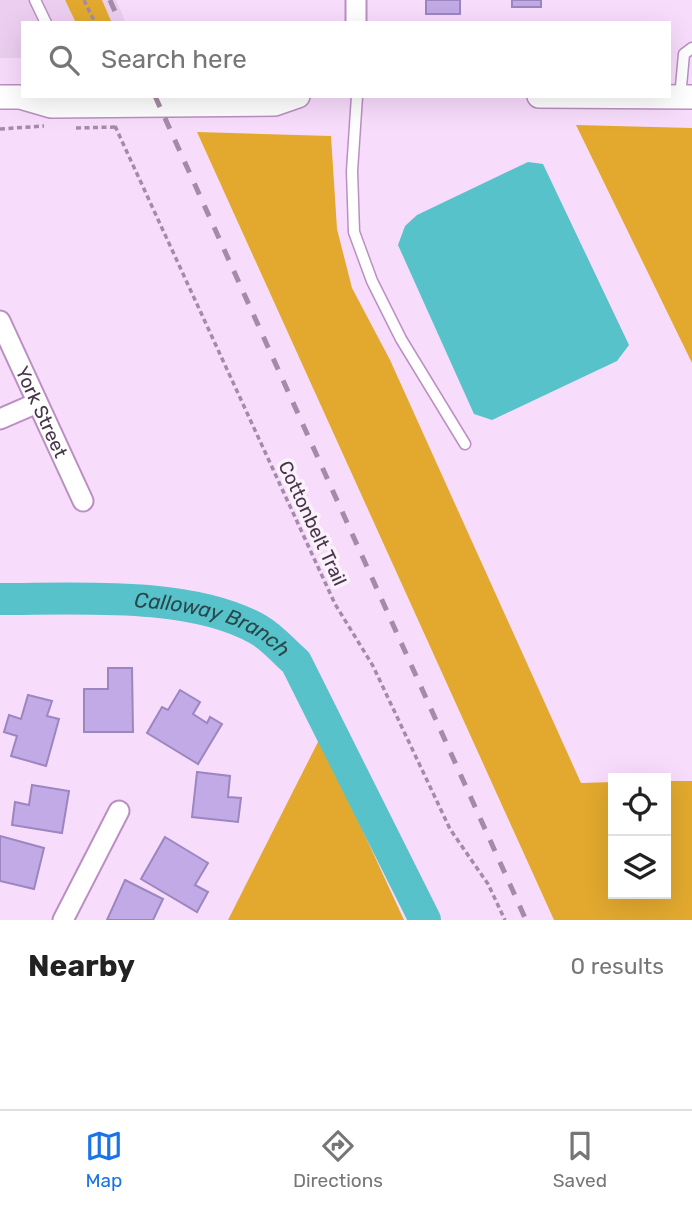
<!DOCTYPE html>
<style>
body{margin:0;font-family:Rubik,sans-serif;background:#f6f6f6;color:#222}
.controls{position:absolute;right:21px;bottom:21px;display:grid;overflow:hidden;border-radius:0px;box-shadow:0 7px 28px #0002}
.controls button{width:63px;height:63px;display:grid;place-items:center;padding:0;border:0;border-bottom:2px solid #e0e0e0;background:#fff;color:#222;font:35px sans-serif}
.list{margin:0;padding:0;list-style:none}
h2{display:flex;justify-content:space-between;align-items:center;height:91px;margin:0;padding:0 28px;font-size:30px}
h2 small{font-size:23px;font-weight:400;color:#767676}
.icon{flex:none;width:38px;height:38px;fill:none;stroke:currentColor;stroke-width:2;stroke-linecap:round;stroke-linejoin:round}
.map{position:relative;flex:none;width:692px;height:920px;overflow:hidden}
.search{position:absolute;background:#fff;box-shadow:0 7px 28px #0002;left:21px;right:21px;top:21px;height:77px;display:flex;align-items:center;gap:18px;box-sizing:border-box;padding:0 24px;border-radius:0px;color:#767676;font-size:26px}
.sheet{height:189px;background:#fff}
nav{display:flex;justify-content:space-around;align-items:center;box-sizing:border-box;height:98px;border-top:2px solid #e0e0e0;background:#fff;font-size:19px;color:#767676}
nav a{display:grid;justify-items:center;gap:4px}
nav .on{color:#1a73e8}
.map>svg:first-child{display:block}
.built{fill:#eccef1}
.green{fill:#e2a92e}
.water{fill:#57c2c9}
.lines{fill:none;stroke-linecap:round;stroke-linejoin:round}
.river{stroke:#57c2c9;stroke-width:32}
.building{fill:#c1aae6;stroke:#9c86c0;stroke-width:2}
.service-casing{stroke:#bb8fc2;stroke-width:13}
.minor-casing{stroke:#bb8fc2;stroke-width:23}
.tertiary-casing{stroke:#bb8fc2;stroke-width:26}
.path{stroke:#a38ca7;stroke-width:3.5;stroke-dasharray:5 3.5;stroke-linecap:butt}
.service{stroke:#fff;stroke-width:10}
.minor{stroke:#fff;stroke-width:19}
.tertiary{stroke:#fff;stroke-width:23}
.rail{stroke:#a38ca6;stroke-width:5;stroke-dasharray:12 12;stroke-linecap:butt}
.labels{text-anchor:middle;stroke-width:7;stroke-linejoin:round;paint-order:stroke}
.street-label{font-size:19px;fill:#47354a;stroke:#faf1fb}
.water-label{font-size:21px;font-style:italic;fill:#28494c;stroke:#faf1fb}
</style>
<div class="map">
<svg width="692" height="920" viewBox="0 0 692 920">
<rect width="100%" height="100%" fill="#f8dcfc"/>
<g class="built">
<polygon points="0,0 65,0 76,23 23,23 23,58 0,58"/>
<polygon points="102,0 116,0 126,23 112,23"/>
</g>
<g class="green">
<polygon points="65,0 102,0 112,23 76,23"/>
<polygon points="576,125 692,128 692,363"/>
<polygon points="197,132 331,136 337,229 352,288 390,360 581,783 613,782 613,894 666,894 666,781 692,781 692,920 554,920"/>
<polygon points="320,738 404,920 228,920"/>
</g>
<polygon class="water" points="528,162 543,164 629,345 617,361 492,420 474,414 398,245 405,226 417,215"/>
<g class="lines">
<path class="river" id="s1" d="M 0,599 C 77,599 192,591 259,630 C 273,638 284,652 296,662 L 425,920"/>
</g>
<g class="building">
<rect x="426" y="0" width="34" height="14"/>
<rect x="512" y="0" width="29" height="7"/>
<polygon points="108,668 132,668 133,732 84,732 84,689 108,689"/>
<polygon points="180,690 200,702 193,714 207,723 210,717 222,724 198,764 147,733 162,707 168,710"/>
<polygon points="28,695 52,701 47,716 59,719 46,766 11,756 17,736 4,732 9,715 21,719"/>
<polygon points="197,772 230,776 228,797 241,798 238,822 192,817"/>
<polygon points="32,785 69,791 62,833 12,825 15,802 29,805"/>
<polygon points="0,836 44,848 34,889 0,881"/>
<polygon points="165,837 208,863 195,885 208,892 197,912 141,879"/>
<polygon points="125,880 163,899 153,920 107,920"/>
</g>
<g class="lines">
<g class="service-casing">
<g id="service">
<polyline points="35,0 46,23"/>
<polyline points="357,96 352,171 354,232 372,281 401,339 465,444"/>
<polyline points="680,97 684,54 692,48"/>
</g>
</g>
<g class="minor-casing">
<g id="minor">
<polyline points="356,0 356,23"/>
<path id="s2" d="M 0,321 L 83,501"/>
<polyline points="0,419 37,403"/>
<polyline points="63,920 119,811"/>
</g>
</g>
<g class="tertiary-casing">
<g id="tertiary">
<polyline points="539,96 692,97"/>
<polyline points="0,97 20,97 51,106 275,104 298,96"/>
</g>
</g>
<g class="path">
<polyline points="84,0 95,23"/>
<polyline points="115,126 335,604 373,666 450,829 488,884 505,920"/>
<polyline points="76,128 116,127"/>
<polyline points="0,129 44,126"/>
</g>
<use href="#service" class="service"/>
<use href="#minor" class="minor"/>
<use href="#tertiary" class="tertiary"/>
<g class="rail">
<polyline points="110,0 120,23"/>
<polyline points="155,96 526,920"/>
</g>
</g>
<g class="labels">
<g class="street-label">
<text dy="7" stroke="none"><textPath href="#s2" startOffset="100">York Street</textPath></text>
<text transform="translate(313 523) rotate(65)" y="7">Cottonbelt Trail</text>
</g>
<g class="water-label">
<text dy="7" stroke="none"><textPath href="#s1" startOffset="217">Calloway Branch</textPath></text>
</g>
</g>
</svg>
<div class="controls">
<button><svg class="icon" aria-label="locate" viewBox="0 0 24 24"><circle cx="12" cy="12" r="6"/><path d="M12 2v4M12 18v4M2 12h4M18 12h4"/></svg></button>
<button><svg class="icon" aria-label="layers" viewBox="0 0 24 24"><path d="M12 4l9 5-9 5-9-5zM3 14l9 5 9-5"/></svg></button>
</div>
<div class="search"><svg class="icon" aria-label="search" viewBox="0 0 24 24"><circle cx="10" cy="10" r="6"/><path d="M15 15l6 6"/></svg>Search here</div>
</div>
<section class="sheet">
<h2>Nearby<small>0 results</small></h2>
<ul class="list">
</ul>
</section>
<nav>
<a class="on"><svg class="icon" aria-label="map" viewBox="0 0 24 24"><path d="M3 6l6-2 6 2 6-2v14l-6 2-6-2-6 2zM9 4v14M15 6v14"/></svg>Map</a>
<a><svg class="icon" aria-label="directions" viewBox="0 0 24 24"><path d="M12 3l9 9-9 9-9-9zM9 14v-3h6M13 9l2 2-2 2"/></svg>Directions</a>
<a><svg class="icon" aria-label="saved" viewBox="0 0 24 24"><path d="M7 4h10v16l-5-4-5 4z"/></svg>Saved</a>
</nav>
